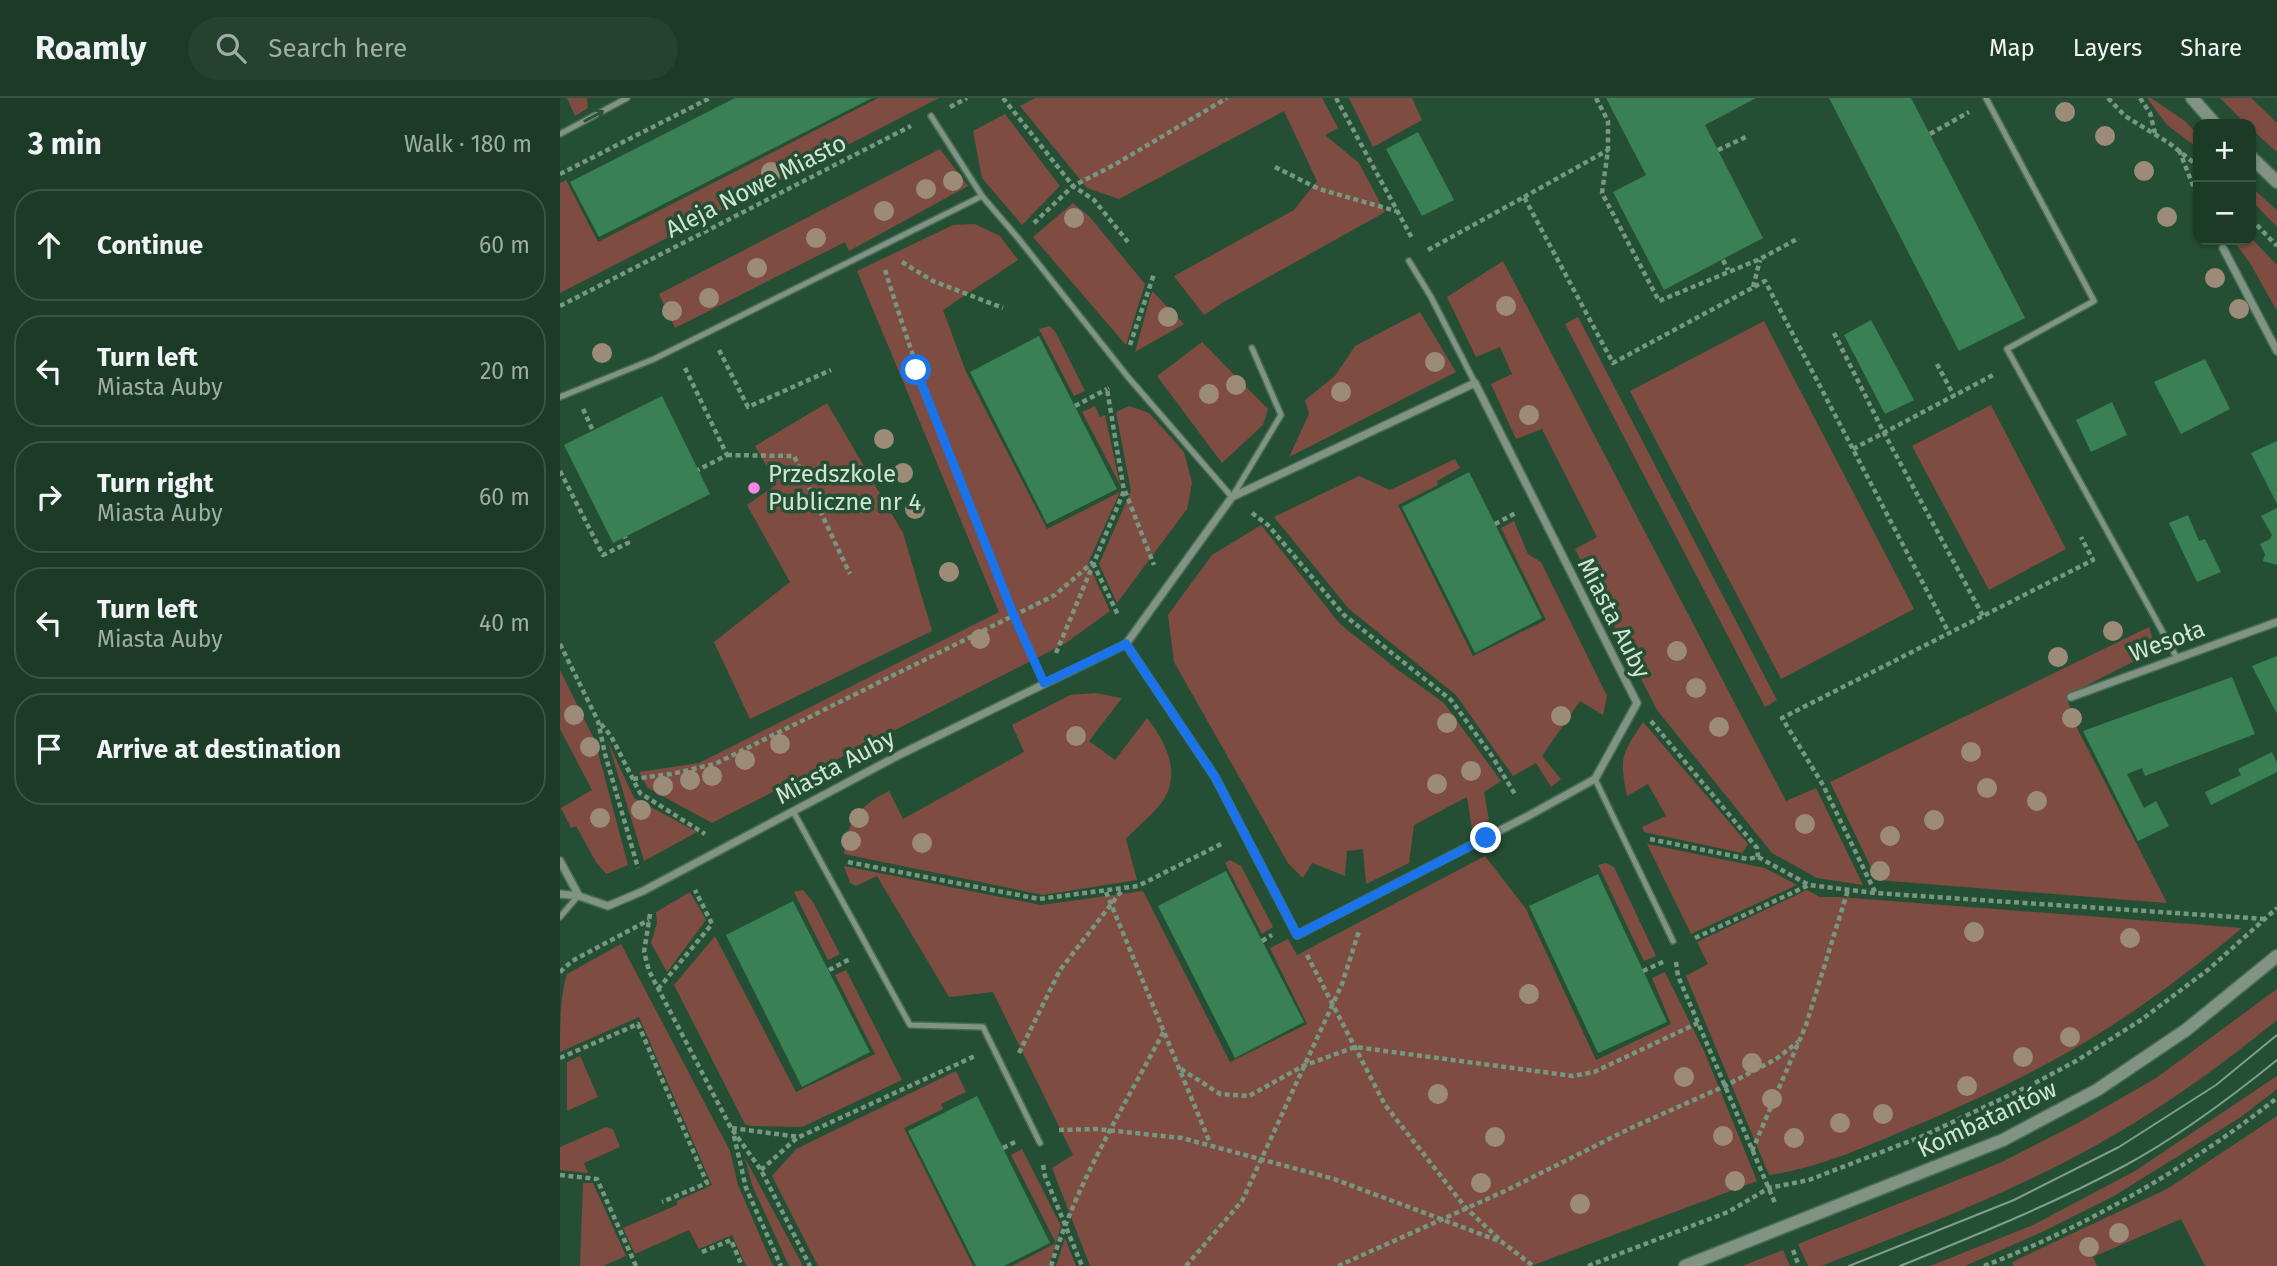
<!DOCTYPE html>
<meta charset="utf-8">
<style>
body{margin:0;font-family:"Fira Sans",sans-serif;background:#25422f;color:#f1f3f6}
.controls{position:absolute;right:21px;top:21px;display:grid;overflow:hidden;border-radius:14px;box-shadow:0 2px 5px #0004}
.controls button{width:63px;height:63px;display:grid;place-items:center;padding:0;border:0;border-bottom:2px solid #3a5544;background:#1c3b27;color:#f1f3f6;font:35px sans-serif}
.stop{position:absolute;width:21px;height:21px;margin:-16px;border:5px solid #1a73e8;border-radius:50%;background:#fff}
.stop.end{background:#1a73e8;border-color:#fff;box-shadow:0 2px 7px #0008}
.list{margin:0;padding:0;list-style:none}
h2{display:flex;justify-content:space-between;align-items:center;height:91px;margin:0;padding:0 28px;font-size:30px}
h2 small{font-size:23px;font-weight:400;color:#a0ada7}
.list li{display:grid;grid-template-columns:46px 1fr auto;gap:21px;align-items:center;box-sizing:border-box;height:112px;margin:0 14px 14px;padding:0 14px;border:2px solid #3a5544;border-radius:28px}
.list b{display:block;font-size:26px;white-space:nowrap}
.list p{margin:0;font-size:23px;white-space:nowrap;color:#a0ada7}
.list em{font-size:23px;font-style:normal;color:#a0ada7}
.icon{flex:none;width:38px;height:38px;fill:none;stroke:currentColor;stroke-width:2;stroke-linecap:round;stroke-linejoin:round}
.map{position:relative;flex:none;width:1717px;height:1168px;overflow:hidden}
header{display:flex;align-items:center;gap:42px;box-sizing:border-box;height:98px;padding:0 35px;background:#1c3b27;border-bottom:2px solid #3a5544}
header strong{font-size:33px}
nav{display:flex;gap:38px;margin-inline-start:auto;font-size:24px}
.search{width:490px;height:63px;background:#25422f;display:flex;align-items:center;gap:18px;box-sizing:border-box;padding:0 24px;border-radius:38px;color:#a0ada7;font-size:26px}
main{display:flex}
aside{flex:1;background:#1c3b27}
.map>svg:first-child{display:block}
.green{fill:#7f4c41}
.building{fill:#398154}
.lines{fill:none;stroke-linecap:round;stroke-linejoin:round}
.service-casing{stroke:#476d54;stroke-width:8}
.minor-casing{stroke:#476d54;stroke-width:10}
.tertiary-casing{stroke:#476d54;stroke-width:15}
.path{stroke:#769780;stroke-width:4.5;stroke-dasharray:5 3.5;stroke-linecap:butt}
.service{stroke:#819385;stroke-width:5}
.minor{stroke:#819385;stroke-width:7}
.tertiary{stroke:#819385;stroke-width:12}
.tram{stroke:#7f9f89;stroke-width:2}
.tree{fill:#9c8c77}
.oneway{stroke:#2a5238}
.route{stroke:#1a73e8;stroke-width:9}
.poi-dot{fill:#fa87e7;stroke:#254f34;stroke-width:2.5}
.labels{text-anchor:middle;stroke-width:7;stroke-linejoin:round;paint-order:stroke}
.street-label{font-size:24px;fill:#cfe6d5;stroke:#254f34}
.poi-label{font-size:24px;fill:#cfe6d5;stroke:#254f34;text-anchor:start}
</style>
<header>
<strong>Roamly</strong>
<div class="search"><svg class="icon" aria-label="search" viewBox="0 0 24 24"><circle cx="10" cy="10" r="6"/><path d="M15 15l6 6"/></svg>Search here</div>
<nav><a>Map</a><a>Layers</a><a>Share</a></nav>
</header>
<main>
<aside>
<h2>3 min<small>Walk · 180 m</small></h2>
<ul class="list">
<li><svg class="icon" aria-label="ahead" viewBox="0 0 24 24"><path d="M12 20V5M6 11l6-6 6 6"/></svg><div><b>Continue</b></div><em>60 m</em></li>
<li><svg class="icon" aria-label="left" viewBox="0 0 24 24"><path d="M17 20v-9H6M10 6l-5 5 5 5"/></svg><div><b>Turn left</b><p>Miasta Auby</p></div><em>20 m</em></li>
<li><svg class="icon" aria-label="right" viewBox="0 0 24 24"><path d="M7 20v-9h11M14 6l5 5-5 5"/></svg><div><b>Turn right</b><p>Miasta Auby</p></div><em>60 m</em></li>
<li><svg class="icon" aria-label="left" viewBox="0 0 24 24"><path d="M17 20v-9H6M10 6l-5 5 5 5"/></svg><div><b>Turn left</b><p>Miasta Auby</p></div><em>40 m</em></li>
<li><svg class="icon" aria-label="arrive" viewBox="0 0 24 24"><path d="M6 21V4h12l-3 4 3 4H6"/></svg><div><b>Arrive at destination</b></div></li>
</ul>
</aside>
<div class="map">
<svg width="1717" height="1168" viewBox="0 0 1717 1168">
<rect width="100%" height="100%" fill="#254f34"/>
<g class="green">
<polygon points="7,0 27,0 28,10 15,18"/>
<polygon points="318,0 379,0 0,195 0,85 6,82 38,144"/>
<polygon points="475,0 762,0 778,30 765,37 799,65 825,114 662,205 644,217 614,178 734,112 757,83 724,13 559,101 527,90 460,8"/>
<polygon points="789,0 852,0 862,22 813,49"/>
<polygon points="1587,0 1591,0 1625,23 1638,37 1638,50 1607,27"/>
<polygon points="1660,0 1691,0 1717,25 1717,54 1691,31 1691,26 1686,26"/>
<polygon points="445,16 500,88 462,127 422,80 413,33"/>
<polygon points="380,51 408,88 289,153 285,144 115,230 99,196"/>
<polygon points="1691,89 1717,112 1717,129 1691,102"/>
<polygon points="513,105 529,118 585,186 566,247 473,139"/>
<polygon points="415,126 440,138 458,162 383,212 406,274 487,431 560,394 528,465 550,513 506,545 152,725 88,690 79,674 139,665 439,514 297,173 393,127"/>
<polygon points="1691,140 1717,167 1717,213 1690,165 1673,142 1691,142"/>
<polygon points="943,163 1226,703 1256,690 1303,787 1257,780 1212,755 1097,612 1015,451 1037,439 982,331 956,341 931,286 952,276 940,249 916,259 887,199"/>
<polygon points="592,193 624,226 575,254"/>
<polygon points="860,214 896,274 729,359 749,316 745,302 775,278 795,248"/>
<polygon points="1018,219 1217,602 1205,609 1005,226"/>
<polygon points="1204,223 1354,511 1221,581 1070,293"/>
<polygon points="490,228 496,235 525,293 514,298 479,231"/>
<polygon points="642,244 708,311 703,327 662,365 597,278"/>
<polygon points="267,305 343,435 372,533 190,621 154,544 230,484 187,407 217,386 195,348"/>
<polygon points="1431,307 1506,451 1429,492 1352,348"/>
<polygon points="535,308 540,319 545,317 560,387 522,314"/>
<polygon points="569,308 589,315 624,354 632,385 627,411 557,505 539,466 571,393 556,314"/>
<polygon points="895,361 900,370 877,383 878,387 838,407 913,558 986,522 941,430 954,423 968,456 981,464 1047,598 1043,617 1020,603 982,658 1001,681 991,689 976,665 953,678 896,597 789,511 714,419 799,378 830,392"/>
<polygon points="701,427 780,526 838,572 884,605 941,683 924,694 929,722 912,732 907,699 854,727 849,765 806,786 803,751 787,753 785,778 752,765 743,780 728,765 614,564 608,517 652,457"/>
<polygon points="1589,529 1596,552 1506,598 1518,632 1607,805 1317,782 1270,684"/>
<polygon points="0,572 35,643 68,767 46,776 36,764 16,728 11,730 1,710 32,692 0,631"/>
<path d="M 535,595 L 562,600 L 529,643 L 555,662 L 587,620 C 605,643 621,673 604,701 C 595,715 578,728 566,741 L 577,782 L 483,797 L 284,756 C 287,722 299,708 329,693 L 343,721 L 464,654 L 452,627 L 510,597 Z"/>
<path d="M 1083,624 L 1188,746 L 1182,755 L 1084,734 L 1082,729 L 1106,718 L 1088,686 L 1067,698 C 1059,659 1062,656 1083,624 Z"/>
<polygon points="48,644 74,700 137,734 84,763"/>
<polygon points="1087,746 1205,770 1237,787 1131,836"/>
<polygon points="925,758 966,811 1036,962 1111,926 1092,880 1105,874 1144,953 1197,1083 971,1168 530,1168 492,1070 513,1057 433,894 389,899 317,778 296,788 290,785 284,768 481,807 583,793 670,964 747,926 710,850 728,841 737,857"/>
<polygon points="670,762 681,768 713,829 702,836 665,765"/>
<polygon points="1046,765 1054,769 1096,858 1084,863 1038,767"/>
<polygon points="243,792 253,804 280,856 268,862 234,794"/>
<path d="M 1247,792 L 1260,799 L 1279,799 L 1682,830 C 1633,871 1582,910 1527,943 C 1469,978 1407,1006 1345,1032 C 1302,1050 1256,1071 1209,1077 L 1126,878 L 1148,866 L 1137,844 Z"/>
<polygon points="130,794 146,822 107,874 91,845 97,825 96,814"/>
<polygon points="155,838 236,994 315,956 275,877 286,872 342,982 242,1029 191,1028 185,1026 114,887"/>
<path d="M 61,846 L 170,1053 L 178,1087 L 213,1168 L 186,1168 L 172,1137 L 139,1151 L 129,1132 L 75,1156 L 63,1130 L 117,1107 L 117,1103 L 152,1087 L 79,919 L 0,954 C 0,929 0,898 7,876 Z"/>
<path d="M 1717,891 L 1717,922 C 1651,976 1581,1025 1505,1064 C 1427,1104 1344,1136 1261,1168 L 1248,1168 L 1238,1146 L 1442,1064 L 1518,1025 L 1596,980 Z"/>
<polygon points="20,958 38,999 7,1013 7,964"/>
<polygon points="396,973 406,994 381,1006 383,1011 344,1030 413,1168 258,1168 212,1078 236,1051"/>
<polygon points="1717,978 1717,991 1681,1019 1554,1098 1482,1134 1405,1168 1370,1168 1473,1127 1575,1073"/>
<polygon points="1717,1018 1717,1168 1645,1168 1621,1121 1533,1159 1537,1168 1453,1168 1452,1164 1607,1091"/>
<polygon points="46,1029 53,1031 60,1049 24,1065 28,1075 0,1072 0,1049"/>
<polygon points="462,1051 501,1128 489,1168 452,1168 496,1145 451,1057"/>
<polygon points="185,1060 243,1168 229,1168 192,1087"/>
<polygon points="23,1085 33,1085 66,1158 43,1168 20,1168"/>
<polygon points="505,1140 516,1168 496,1168"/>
<polygon points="1223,1152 1230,1168 1182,1168"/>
</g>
<g class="building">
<polygon points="175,0 312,0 39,139 10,84"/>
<polygon points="1046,0 1196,0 1145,27 1203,140 1104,192 1053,94 1086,77"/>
<polygon points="1269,0 1351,0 1465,220 1399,253"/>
<polygon points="858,34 894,102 862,118 826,51"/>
<polygon points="1311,222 1354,302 1325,316 1284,237"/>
<polygon points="479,238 557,391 487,426 410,274"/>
<polygon points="1645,261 1670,311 1621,336 1594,284"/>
<polygon points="102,298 150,396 53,445 4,347"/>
<polygon points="1552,304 1567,337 1531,354 1516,322"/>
<polygon points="1717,343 1717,406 1691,355"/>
<polygon points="909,374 982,520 915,555 842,409"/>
<polygon points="1717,410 1717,467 1703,463 1705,456 1700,446 1710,441 1712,437 1701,418"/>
<polygon points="1628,417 1639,443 1645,441 1661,474 1637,484 1609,425"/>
<polygon points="1717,558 1717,616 1692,568"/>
<polygon points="1672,579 1695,636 1585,678 1582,670 1567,676 1584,710 1596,703 1609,728 1578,743 1523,633"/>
<polygon points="1712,654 1717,665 1717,674 1651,707 1645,694 1681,677 1678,671"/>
<polygon points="666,773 744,924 675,960 598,808"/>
<polygon points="1038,776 1107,924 1038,955 969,808"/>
<polygon points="233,803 310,954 242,989 166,837"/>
<polygon points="417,998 490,1145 444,1168 416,1168 348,1033"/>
</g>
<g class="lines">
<g class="service-casing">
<g id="service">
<polyline points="1426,0 1534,203 1447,251 1617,560"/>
<polyline points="371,18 422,98 458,140 568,279 672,399 721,317 692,250"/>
<polyline points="0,36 67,0"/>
<polyline points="849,163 871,199 915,285"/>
<polyline points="0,299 94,261 422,98"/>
<polyline points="1035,681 1113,843"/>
<polyline points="233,713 350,927 423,929 480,1045"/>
<polyline points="0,819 18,798"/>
</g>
</g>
<g class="minor-casing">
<g id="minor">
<polyline points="1663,150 1717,253"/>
<polygon points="915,285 1077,605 1035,681 968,718 737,837 655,679 566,546 672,399"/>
<polyline points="1511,599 1717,524"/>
<polyline points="0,763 19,798"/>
<polyline points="0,796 19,798 48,808 83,793 341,656 566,546"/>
</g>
</g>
<g class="tertiary-casing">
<g id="tertiary">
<polyline points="1632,0 1655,26"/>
<polyline points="1691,59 1717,84"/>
<polyline points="1125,1168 1443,1042 1537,992 1626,932 1717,858"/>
</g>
</g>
<g class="path">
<polyline points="443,0 513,88 534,102 568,144"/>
<polyline points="776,0 853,142"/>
<polyline points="1036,0 1048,23 1048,52 1042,95 1099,203 1200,161 1239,140"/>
<polyline points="1548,0 1565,18 1609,45 1638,68"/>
<polyline points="1580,0 1590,15 1595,35"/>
<polyline points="390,9 407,0"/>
<polyline points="1370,36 1409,14"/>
<polyline points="1158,52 1188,38"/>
<polyline points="1619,52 1638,100"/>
<polyline points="715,69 759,91 836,113"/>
<polyline points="0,76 150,0"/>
<polyline points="964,99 1048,52"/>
<polyline points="1691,121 1717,148"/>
<polyline points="474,125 513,88 554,67 667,0"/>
<polyline points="868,152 964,99 1053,265 1205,183 1389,535"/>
<polyline points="1163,162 1168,172"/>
<polyline points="342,164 373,183 443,210"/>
<path d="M 325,172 C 367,306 418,438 475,565"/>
<polyline points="1193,189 1200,162"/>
<polyline points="0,208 351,28"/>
<polyline points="1274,235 1324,335 1423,518"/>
<polyline points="570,247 594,176"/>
<polyline points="159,252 188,309 271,272"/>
<polyline points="1377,266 1394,298"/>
<polyline points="125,270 167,357 138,372"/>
<polyline points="515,308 547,291"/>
<polyline points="23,311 33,333"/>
<polyline points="1293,351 1435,276"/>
<polyline points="167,357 234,358 290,476"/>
<polyline points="0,373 43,457 68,445 65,439"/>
<polyline points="565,393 594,467"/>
<polyline points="692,415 708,427 784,517 891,602 932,658 956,698"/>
<polyline points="935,426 956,415"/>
<polyline points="533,465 558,517"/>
<polyline points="0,546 38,623 45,656 78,770"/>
<polyline points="496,555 564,393 547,291 549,290"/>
<polyline points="1091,623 1197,750 1198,759"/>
<polyline points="41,626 51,638 80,695 145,736"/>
<polyline points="73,681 111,676 155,666 495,497 533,464"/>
<polyline points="1090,741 1188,761 1198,759 1249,787"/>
<polyline points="288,764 479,801 578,788 663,745"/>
<polyline points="546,794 650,1045"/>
<polyline points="1315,794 1263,687 1222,620 1533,462 1521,439"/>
<polyline points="90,816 84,854 89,873 171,1030 201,1072 250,1168"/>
<polyline points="1135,840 1249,787 1315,795 1705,821"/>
<polyline points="702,843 712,837"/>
<polyline points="747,857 825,1007 906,1110 939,1141"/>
<polyline points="1116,864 1118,878 1215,1105"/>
<polyline points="269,872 290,861"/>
<polyline points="1083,873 1105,863"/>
<polyline points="0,874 12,863 89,822"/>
<polyline points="98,891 152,826 135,792"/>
<polyline points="459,955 500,872 563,791"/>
<polyline points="0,960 78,926 147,1085 102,1104"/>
<polyline points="621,971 660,996 689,998 743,968 795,949 1013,978 1034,974 1138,925"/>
<polyline points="172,1030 239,1039 415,958"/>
<polyline points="499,1032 536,1031 622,1040 774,1081 942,1144 973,1168"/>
<polyline points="174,1038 186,1090 221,1168"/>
<polyline points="443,1050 455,1044"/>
<polyline points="1192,1053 1246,927 1288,792"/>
<polyline points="483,1067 485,1078 522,1168"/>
<polyline points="201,1072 238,1039"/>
<polyline points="0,1077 37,1081 76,1168"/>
<polyline points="1233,1152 1239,1168"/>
<polyline points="142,1154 171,1142 182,1168"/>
<path d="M 491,1168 C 517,1084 563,1010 604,933"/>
<polyline points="626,1168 682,1103 782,886 799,833"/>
<polyline points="778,1168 945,1093 1071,1030 1165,988 1216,961 1238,944"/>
<polyline points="1028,1168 1168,1114 1209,1090 1249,1082 1363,1038 1473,986 1516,963 1581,922 1649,871 1717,810"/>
<path d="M 1424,1168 C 1528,1128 1629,1069 1717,1000"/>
</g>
<use href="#service" class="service"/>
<use href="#minor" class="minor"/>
<use href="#tertiary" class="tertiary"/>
<g class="tram">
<polyline points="1289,1168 1454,1102 1559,1049 1656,987 1717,937"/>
<path d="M 1340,1168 C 1416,1137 1491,1107 1564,1068 C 1618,1039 1669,1001 1717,962"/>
</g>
</g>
<g class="tree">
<circle cx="1505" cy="14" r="10"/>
<circle cx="1545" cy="38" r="10"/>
<circle cx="1584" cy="73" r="10"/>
<circle cx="211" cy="74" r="10"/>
<circle cx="393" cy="83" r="10"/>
<circle cx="366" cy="91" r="10"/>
<circle cx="324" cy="113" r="10"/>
<circle cx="1607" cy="119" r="10"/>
<circle cx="514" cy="120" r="10"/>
<circle cx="256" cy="140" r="10"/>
<circle cx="197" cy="170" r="10"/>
<circle cx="1655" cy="180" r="10"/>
<circle cx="149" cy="200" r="10"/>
<circle cx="946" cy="208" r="10"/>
<circle cx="1679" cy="211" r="10"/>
<circle cx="112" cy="213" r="10"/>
<circle cx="608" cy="219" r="10"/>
<circle cx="42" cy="255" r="10"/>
<circle cx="875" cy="264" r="10"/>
<circle cx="676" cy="287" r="10"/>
<circle cx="781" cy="294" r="10"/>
<circle cx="649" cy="296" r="10"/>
<circle cx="969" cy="317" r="10"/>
<circle cx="324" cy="341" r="10"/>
<circle cx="343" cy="375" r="10"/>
<circle cx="355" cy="411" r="10"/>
<circle cx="389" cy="474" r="10"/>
<circle cx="1553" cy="533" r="10"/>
<circle cx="420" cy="541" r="10"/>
<circle cx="1117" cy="553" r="10"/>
<circle cx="1498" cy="559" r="10"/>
<circle cx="1136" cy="590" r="10"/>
<circle cx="14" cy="617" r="10"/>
<circle cx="1001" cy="618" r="10"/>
<circle cx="1512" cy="620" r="10"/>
<circle cx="887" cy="625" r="10"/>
<circle cx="1159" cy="629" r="10"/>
<circle cx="516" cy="638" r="10"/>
<circle cx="220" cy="646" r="10"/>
<circle cx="30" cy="649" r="10"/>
<circle cx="1411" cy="654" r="10"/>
<circle cx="185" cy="662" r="10"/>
<circle cx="911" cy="673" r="10"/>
<circle cx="152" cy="678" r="10"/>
<circle cx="130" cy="682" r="10"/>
<circle cx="877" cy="686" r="10"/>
<circle cx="103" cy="688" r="10"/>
<circle cx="1427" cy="690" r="10"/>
<circle cx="1477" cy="703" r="10"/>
<circle cx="81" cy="712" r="10"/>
<circle cx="40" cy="720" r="10"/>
<circle cx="299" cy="720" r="10"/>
<circle cx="1374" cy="722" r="10"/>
<circle cx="1245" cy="726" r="10"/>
<circle cx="1330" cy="738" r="10"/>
<circle cx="291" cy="743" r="10"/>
<circle cx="362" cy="745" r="10"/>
<circle cx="1320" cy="773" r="10"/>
<circle cx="1414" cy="834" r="10"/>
<circle cx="1570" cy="840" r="10"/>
<circle cx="969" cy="896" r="10"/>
<circle cx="1510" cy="939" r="10"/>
<circle cx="1463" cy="959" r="10"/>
<circle cx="1192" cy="965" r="10"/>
<circle cx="1124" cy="979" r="10"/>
<circle cx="1407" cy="988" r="10"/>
<circle cx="878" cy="996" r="10"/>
<circle cx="1212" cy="1001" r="10"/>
<circle cx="1323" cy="1016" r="10"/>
<circle cx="1280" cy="1025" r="10"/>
<circle cx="1163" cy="1038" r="10"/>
<circle cx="935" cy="1039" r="10"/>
<circle cx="1234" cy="1040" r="10"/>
<circle cx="1175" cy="1083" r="10"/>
<circle cx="921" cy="1085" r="10"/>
<circle cx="1020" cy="1106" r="10"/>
<circle cx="1559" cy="1135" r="10"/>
<circle cx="1529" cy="1149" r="10"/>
</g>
<defs><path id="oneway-shaft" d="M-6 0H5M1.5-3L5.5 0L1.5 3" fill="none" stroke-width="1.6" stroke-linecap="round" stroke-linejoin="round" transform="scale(1.75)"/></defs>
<use class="oneway" href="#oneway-shaft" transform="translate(34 18) rotate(-28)"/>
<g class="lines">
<polyline class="route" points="356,272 454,518 484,585 566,546 655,679 737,837 926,740"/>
</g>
<circle class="poi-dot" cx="194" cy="390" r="7"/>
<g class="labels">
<g class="street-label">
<text transform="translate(196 88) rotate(-27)" y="8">Aleja Nowe Miasto</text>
<text transform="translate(1054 520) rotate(63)" y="8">Miasta Auby</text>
<text transform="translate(1607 543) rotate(-20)" y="8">Wesoła</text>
<text transform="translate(275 669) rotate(-28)" y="8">Miasta Auby</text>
<text transform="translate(1427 1021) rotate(-25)" y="8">Kombatantów</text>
</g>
<g class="poi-label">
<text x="208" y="384">Przedszkole<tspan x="208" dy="28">Publiczne nr 4</tspan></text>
</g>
</g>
</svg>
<div class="controls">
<button>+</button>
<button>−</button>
</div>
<div class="stop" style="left:356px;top:272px"></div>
<div class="stop end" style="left:926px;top:740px"></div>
</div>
</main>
